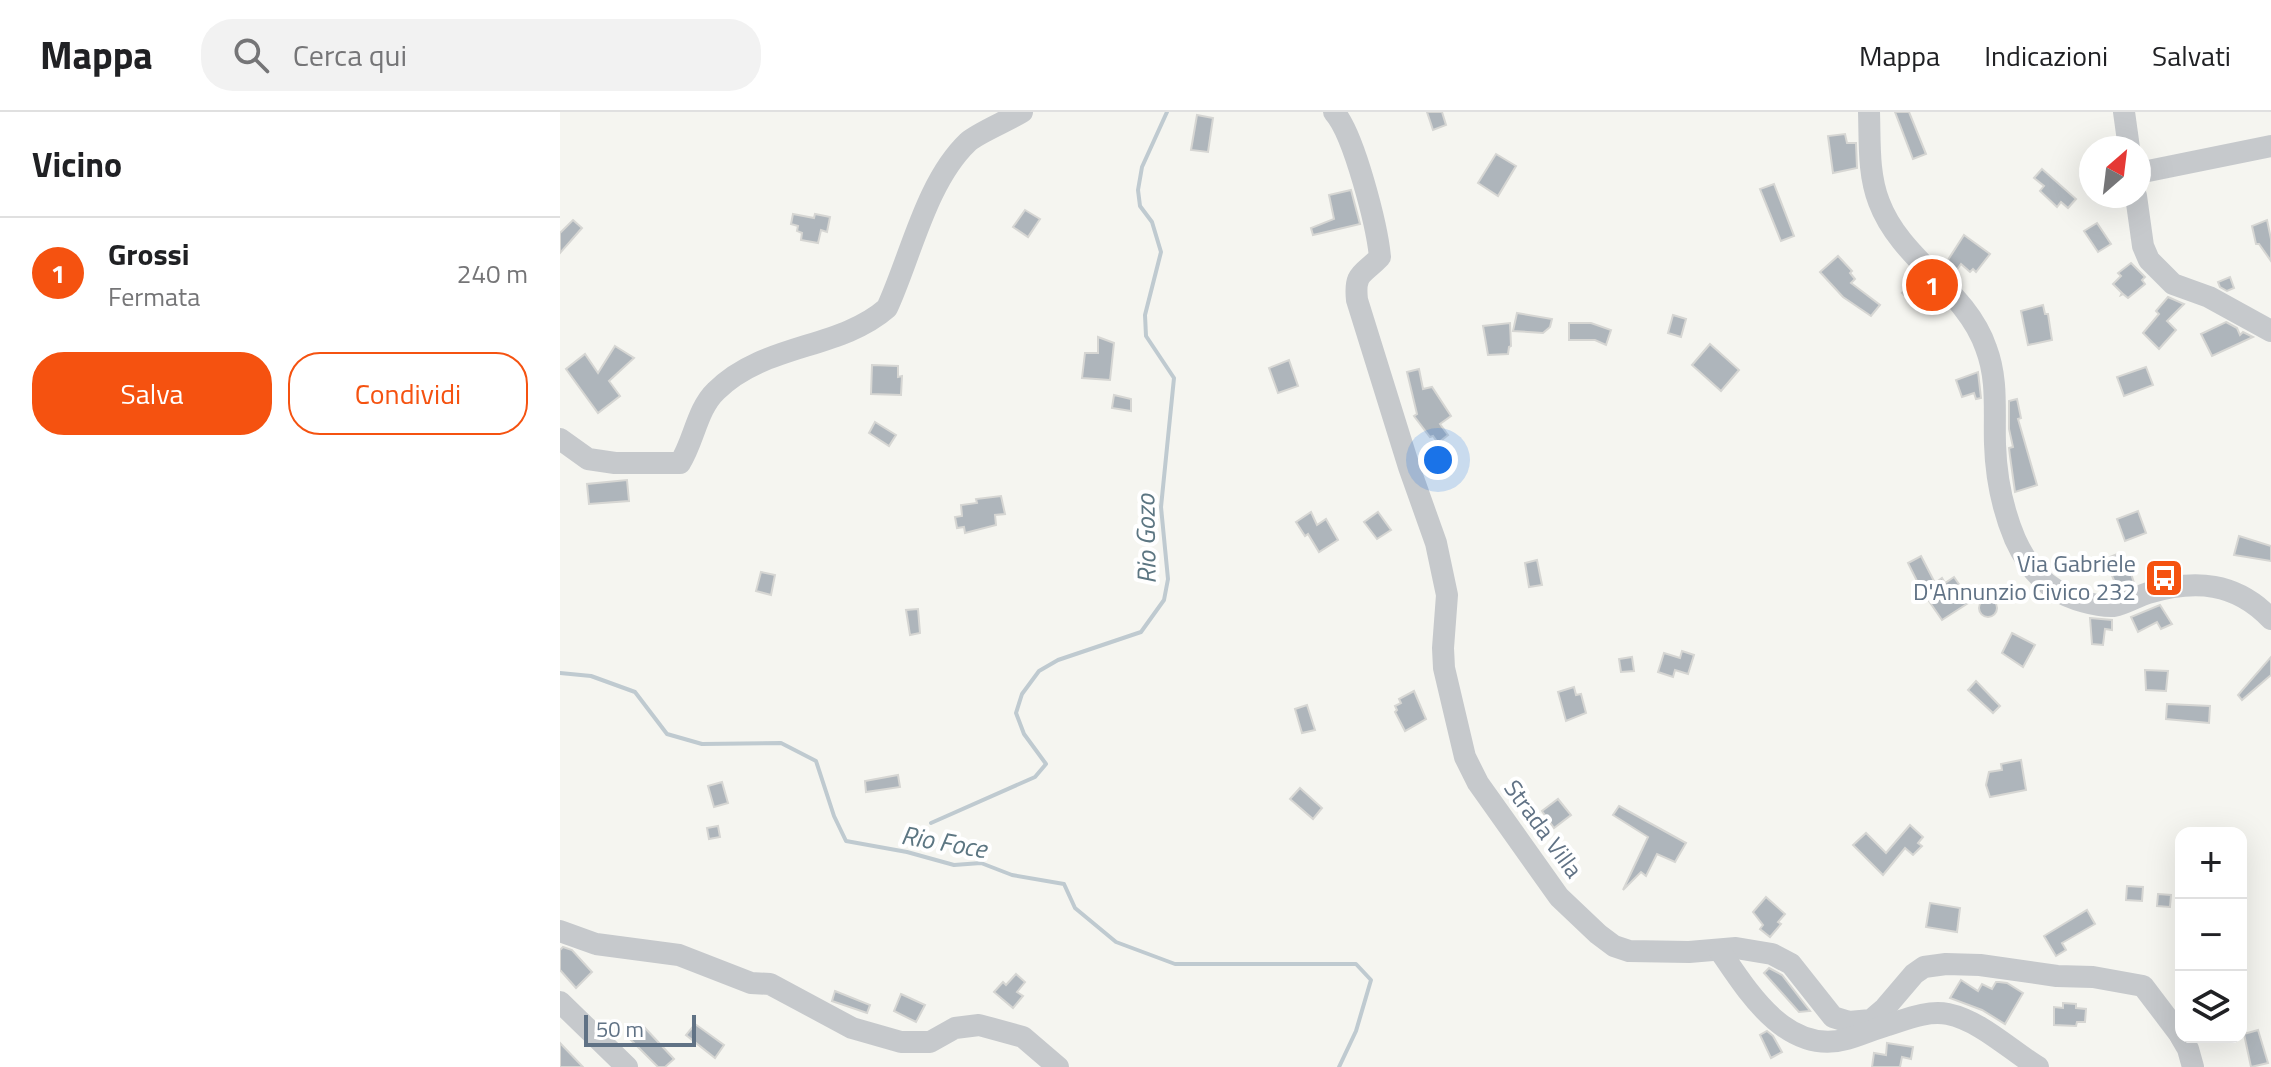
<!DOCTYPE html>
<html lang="it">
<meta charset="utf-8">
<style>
body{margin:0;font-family:"Titillium Web",sans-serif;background:#f2f2f2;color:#202124}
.controls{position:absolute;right:24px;bottom:24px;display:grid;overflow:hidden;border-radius:16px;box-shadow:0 8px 32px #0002}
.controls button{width:72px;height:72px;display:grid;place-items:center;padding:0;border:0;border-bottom:2px solid #e0e0e0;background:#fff;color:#202124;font:40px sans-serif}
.compass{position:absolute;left:1519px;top:24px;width:72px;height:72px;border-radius:50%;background:#fff;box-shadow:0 8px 32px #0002;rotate:28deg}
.scale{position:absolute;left:24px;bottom:20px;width:112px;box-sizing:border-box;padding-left:8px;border:4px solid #607285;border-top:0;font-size:22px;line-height:28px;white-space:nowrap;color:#607285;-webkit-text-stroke:6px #fff;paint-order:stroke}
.you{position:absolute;left:878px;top:348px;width:28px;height:28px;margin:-20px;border:6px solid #fff;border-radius:50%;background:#1a73e8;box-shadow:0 0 0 12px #1a73e833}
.badge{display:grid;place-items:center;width:52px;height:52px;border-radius:50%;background:#f55210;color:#fff;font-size:26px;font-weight:700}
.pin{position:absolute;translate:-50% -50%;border:4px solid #fff;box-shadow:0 2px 8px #0006}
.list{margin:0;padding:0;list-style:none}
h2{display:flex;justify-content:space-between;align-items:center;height:104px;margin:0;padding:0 32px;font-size:34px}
h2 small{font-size:26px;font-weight:400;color:#757577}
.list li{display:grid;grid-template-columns:52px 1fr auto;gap:24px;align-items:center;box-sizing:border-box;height:112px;padding:0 32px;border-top:2px solid #e0e0e0}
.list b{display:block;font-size:30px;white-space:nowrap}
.list p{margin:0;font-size:26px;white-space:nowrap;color:#757577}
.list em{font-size:26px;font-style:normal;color:#757577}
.actions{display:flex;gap:16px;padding:24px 32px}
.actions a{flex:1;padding:18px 0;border:2px solid #f55210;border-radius:32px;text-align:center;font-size:28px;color:#f55210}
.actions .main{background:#f55210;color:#fff}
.icon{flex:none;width:44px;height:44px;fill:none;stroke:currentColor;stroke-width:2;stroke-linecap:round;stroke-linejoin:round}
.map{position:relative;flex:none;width:1711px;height:955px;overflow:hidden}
header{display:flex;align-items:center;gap:48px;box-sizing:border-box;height:112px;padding:0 40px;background:#fff;border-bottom:2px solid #e0e0e0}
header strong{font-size:38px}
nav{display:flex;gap:44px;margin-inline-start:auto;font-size:28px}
.search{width:560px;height:72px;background:#f2f2f2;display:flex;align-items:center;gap:20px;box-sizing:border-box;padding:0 28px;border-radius:32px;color:#757577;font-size:30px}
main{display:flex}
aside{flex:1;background:#fff}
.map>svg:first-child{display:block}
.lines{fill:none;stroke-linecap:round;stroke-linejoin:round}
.stream{stroke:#bfcad0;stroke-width:4}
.building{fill:#aeb5bb;stroke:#d6d6d3;stroke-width:2}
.minor{stroke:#c6c9cc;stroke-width:22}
.labels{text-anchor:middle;stroke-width:8;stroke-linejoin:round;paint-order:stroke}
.poi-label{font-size:24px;fill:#607285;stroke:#fff;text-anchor:end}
.street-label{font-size:24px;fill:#607285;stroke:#fff}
.water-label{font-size:26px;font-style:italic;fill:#5c7682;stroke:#fff}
</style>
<header>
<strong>Mappa</strong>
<div class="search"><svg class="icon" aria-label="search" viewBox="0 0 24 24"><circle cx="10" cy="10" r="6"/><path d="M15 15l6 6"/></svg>Cerca qui</div>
<nav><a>Mappa</a><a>Indicazioni</a><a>Salvati</a></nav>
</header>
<main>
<aside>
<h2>Vicino<small></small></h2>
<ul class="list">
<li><span class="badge">1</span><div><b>Grossi</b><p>Fermata</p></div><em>240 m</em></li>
</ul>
<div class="actions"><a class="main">Salva</a><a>Condividi</a></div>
</aside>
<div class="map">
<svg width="1711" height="955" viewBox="0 0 1711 955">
<rect width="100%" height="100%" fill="#f5f5f0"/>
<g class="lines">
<g class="stream">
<polyline points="0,561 31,564 75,580 107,622 142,632 221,631 256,649 274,704 286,729 347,740 394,753 421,751 452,763 504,772 515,796 556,830 615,852 796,852 811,868 796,919 779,955"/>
<polyline points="371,711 475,665 486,652 464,622 456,601 462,582 479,559 498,548 581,520 604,488 608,467 601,395 614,266 586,224 585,203 601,140 592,110 580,94 578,78 582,55 607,0"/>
</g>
</g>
<g class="building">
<polygon points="867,0 882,0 886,13 873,18"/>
<polygon points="1335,0 1349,0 1366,42 1353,47"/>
<polygon points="637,3 653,6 648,40 631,38"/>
<polygon points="1285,22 1287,31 1296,31 1297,56 1273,61 1268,24"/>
<polygon points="936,42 956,54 938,84 918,71"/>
<polygon points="1482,57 1516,87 1508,96 1501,90 1497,95 1480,79 1484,74 1474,66"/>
<polygon points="1214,72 1234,124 1221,129 1200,77"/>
<polygon points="791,78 800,112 753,123 751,116 774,107 769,83"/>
<polygon points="465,98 480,107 468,125 453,115"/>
<polygon points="233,102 254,106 255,102 270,105 267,120 261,118 258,131 241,128 242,121 237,119 238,114 231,112"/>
<polygon points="13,108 22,116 0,141 0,121"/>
<polygon points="1707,108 1711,127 1711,149 1699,132 1696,132 1692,114"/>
<polygon points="1537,111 1551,132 1538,140 1524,119"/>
<polygon points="1404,123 1430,142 1416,160 1413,157 1410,160 1401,152 1393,163 1384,154"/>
<polygon points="1278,144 1292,159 1290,161 1295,167 1291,171 1320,193 1311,204 1283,185 1260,160"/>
<polygon points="1571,151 1585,165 1582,168 1585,172 1568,186 1563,182 1561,183 1562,181 1553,172 1561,164 1558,161"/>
<polygon points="1355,165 1372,182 1360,197 1342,181"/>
<polygon points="1670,165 1674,176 1667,179 1660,175 1658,170"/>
<polygon points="1608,185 1624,192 1607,209 1616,218 1599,237 1583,221 1599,202 1596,199"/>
<polygon points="1483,193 1485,202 1488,202 1492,228 1468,233 1461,199"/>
<polygon points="957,201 992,207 990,215 983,221 953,219"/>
<polygon points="1113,203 1126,207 1121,225 1108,221"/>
<polygon points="1666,210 1677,216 1680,223 1683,220 1693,225 1652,244 1641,222"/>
<polygon points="950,211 951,234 949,235 948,242 928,243 923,214"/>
<polygon points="1009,211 1031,211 1051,218 1046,233 1035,228 1009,228"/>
<polygon points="538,225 554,231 550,268 522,266 525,241 538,241"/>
<polygon points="1150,232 1179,258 1161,279 1132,253"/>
<polygon points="55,234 74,246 49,269 60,284 38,301 6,257 25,242 38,261"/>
<polygon points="729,248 738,274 718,281 709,256"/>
<polygon points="312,253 338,254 338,265 342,264 341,283 311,282"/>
<polygon points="1586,255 1593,273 1564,284 1557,265"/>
<polygon points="859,257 863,277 872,275 891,304 880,312 888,323 878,331 873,324 870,325 854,304 857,302 847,260"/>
<polygon points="1418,260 1421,286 1416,287 1414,281 1402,285 1396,268"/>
<polygon points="554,283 571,287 571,299 552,296"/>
<polygon points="1457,287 1461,306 1458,307 1477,373 1455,380 1450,344 1449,336 1453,335 1449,317 1449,289"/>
<polygon points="315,310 336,323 329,334 309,321"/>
<polygon points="67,368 69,389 29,392 27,372"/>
<polygon points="441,384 445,402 435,403 436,413 405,421 404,415 397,416 395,405 402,404 401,393 417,391 416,387"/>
<polygon points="1578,399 1586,421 1565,429 1557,407"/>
<polygon points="751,400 757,413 766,407 778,428 759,440 748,422 745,424 736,410"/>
<polygon points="818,400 831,418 817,427 804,410"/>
<polygon points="1679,424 1711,434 1711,449 1674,443"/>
<polygon points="1557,442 1561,454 1568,452 1574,471 1558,478 1545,447"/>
<polygon points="1361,444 1375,471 1382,466 1385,471 1394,465 1401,475 1404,474 1413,488 1382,508 1362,479 1348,451"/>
<polygon points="977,448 982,473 969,475 965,451"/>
<polygon points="201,460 215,463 211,483 196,479"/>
<circle cx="1428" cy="496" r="9"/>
<polygon points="1600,493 1612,512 1601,517 1597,510 1578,520 1571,505"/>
<polygon points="358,497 360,521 350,523 346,498"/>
<polygon points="1530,506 1552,508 1552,518 1545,517 1543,533 1532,532"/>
<polygon points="1452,521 1475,533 1463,555 1442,541"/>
<polygon points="1122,539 1134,543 1128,562 1115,558 1113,565 1098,560 1104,541 1120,546"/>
<polygon points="1072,545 1074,559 1061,560 1059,547"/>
<polygon points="1711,545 1711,563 1682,588 1678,583"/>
<polygon points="1585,558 1608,559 1606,579 1586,578"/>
<polygon points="1416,569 1440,594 1433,601 1408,578"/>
<polygon points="1014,575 1016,583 1021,582 1026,601 1006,609 998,580"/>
<polygon points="854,579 866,607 845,619 835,600 837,598 835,594 841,591 839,587"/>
<polygon points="1607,592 1650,594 1649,611 1606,607"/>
<polygon points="747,593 755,618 742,621 735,597"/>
<polygon points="1461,648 1466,678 1430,685 1426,673 1429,660 1442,658 1441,652"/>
<polygon points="338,663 340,675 306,680 305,669"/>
<polygon points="162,670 168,691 154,695 148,674"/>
<polygon points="740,676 762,696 753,707 730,687"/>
<polygon points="998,687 1011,703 994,716 982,699"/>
<polygon points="1059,694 1126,731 1115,750 1097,742 1086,764 1081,760 1063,778 1088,725 1053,703"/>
<polygon points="1350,713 1363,725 1358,731 1362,734 1353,743 1345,736 1323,763 1293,733 1306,721 1326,741"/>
<polygon points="158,714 160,725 149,727 147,716"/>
<polygon points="1567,774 1583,775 1582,789 1566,788"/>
<polygon points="1598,782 1611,783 1610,795 1597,794"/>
<polygon points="1206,785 1225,802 1218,810 1221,812 1210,825 1200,817 1203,813 1193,800"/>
<polygon points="1370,791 1400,796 1397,820 1366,815"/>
<polygon points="1527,798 1535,812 1502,831 1506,838 1496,844 1484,824"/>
<polygon points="3,835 12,838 32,860 16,876 0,858 0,838"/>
<polygon points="1209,856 1222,863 1250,899 1239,900 1204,861"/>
<polygon points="456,862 465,870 457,880 463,884 453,896 434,880 443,870 446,873"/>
<polygon points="1401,868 1418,879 1422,872 1432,877 1436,870 1439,870 1447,871 1463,881 1445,912 1422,898 1390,886"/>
<polygon points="275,879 310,893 307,901 272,889"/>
<polygon points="341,882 365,893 356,910 334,899"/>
<polygon points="1503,891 1516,892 1516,896 1526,897 1525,910 1517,910 1516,914 1494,913 1494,895 1503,896"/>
<polygon points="135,912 164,933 155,946 126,923"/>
<polygon points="85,916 114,947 105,955 98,955 71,928"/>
<polygon points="1698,918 1708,951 1691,955 1684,922"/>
<polygon points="1207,919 1213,924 1222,940 1211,946 1200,923"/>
<polygon points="0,931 23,955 0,955"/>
<polygon points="1327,931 1353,935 1351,947 1342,945 1340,955 1312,955 1314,941 1326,943"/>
</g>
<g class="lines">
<g class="minor">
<path d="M 774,0 C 794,22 817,114 820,145 C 803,163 794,160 797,188 L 849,355 L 876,431 L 887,483 L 883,536 L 884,556 L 905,645 L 918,671 L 999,785 L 1038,822 L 1054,834 L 1069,839 L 1129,840 L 1176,836 L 1212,842 L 1231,852 L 1273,905 L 1289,910 L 1311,908 L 1325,896 L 1354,862 L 1364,855 L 1386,852 L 1420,853 L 1497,864 L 1533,865 L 1583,874 L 1621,924"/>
<path d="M 1309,0 C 1310,30 1308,62 1319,90 C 1341,149 1406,177 1426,236 C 1438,267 1434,299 1435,332 C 1436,366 1442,396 1455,427 C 1464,447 1476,466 1496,478 C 1510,487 1537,495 1554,494 C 1565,492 1578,484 1588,481 C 1635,467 1676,470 1711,507"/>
<polyline points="1564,0 1569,36"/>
<polyline points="1579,58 1588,59 1711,34"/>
<polyline points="1576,84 1583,134 1589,148 1613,172 1649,185 1711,219"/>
<path d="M 0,327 L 28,347 L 55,351 L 120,351 C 134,329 137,297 156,279 C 204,231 279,238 327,196 C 351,144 366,70 408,30 C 416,22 449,8 462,0"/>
<polyline points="0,819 36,832 119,843 191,871 210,872 292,916 341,930 370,930 395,916 419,913 463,925 498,955"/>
<path d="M 1160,839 C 1188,880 1227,944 1287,927 C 1301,923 1314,917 1328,913 C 1347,907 1368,898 1388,902 C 1421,909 1450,938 1478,955"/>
<polyline points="0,890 67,955"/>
<polyline points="1621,925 1628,937 1633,955"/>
</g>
</g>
<defs>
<g id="bus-square" transform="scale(2)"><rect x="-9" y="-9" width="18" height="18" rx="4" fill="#f55210" stroke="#fff"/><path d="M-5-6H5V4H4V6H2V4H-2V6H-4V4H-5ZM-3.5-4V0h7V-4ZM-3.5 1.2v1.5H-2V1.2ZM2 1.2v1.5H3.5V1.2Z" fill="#fff"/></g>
</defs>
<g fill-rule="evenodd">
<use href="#bus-square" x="1604" y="466"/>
</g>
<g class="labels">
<g class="poi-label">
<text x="1576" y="460">Via Gabriele<tspan x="1576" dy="28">D'Annunzio Civico 232</tspan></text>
</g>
<g class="street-label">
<text transform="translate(983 717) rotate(54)" y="8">Strada Villa</text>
</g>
<g class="water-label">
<text transform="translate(586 427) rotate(-91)" y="9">Rio Gozo</text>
<text transform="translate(384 730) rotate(10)" y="9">Rio Foce</text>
</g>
</g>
</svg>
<div class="controls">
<button>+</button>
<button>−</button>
<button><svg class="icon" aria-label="layers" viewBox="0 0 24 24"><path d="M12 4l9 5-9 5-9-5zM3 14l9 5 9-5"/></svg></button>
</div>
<svg class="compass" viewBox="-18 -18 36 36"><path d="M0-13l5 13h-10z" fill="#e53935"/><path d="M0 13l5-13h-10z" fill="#757577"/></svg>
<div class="scale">50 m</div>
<div class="you"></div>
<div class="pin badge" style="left:1372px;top:173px">1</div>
</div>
</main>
